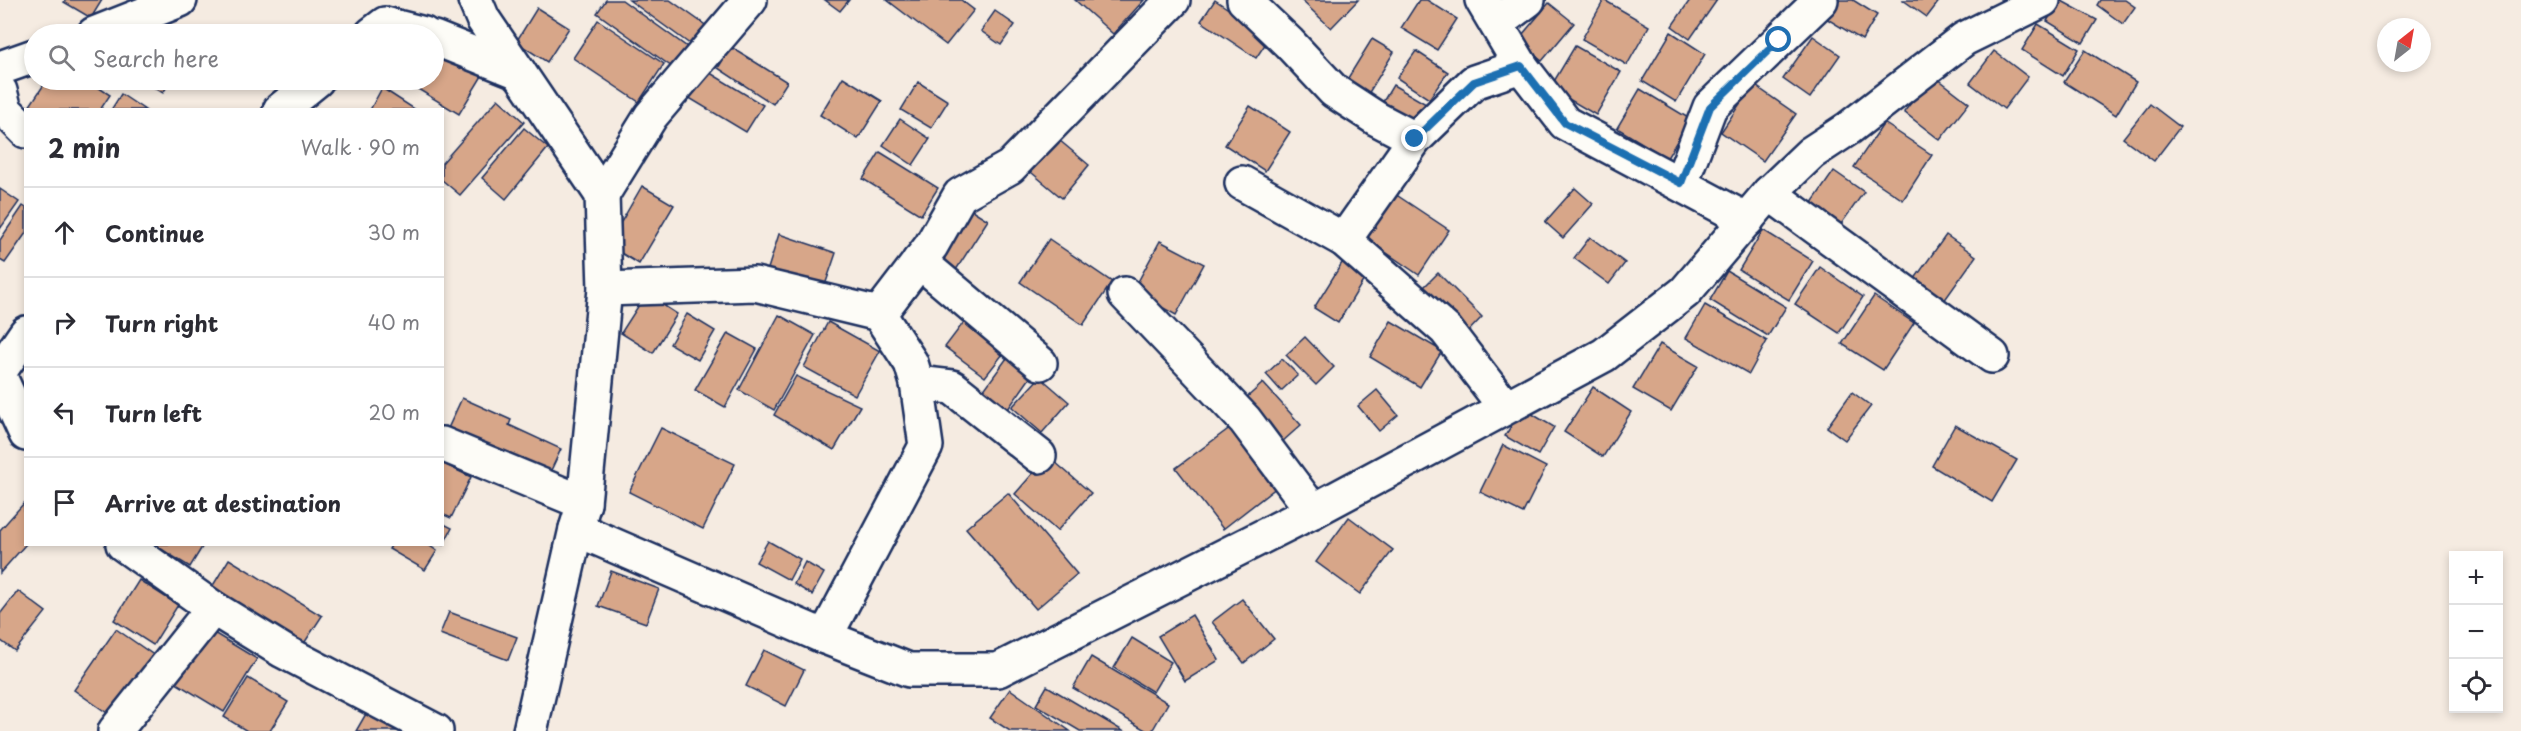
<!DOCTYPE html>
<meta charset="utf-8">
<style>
body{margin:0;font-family:"Playpen Sans",sans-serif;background:#f7f7f7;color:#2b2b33}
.controls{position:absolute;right:18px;bottom:18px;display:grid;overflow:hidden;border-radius:0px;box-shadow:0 3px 9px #0003}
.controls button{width:54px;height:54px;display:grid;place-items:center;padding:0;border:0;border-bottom:2px solid #e1e1e2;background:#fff;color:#2b2b33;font:30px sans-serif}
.compass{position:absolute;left:2377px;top:18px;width:54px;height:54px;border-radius:50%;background:#fff;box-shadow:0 3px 9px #0003;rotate:31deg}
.stop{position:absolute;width:18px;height:18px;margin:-14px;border:4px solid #1f6fb2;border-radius:50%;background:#fff}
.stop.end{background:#1f6fb2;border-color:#fff;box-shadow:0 2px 6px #0008}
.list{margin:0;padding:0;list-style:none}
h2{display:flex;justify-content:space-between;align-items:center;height:78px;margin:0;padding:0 24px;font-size:26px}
h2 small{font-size:20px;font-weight:400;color:#7c7c81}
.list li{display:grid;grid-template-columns:39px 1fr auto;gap:18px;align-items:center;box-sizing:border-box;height:90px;padding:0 24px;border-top:2px solid #e1e1e2}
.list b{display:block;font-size:22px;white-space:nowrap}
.list em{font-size:20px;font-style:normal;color:#7c7c81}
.icon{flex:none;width:33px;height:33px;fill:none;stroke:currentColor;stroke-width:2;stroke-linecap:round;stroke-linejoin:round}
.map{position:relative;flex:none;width:2521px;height:731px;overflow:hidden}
.search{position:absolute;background:#fff;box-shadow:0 3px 9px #0003;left:24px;top:24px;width:420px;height:66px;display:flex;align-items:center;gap:15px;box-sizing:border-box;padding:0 21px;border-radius:33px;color:#7c7c81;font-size:22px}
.panel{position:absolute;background:#fff;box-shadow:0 3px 9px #0003;left:24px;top:108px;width:420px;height:438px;border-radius:0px}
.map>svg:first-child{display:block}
.building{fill:#d7a689;stroke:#1b2f5e;stroke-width:1.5}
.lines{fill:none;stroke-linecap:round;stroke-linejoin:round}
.minor-casing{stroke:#1b2f5e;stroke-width:38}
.minor{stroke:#fdfcf7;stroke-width:33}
.route{stroke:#1f6fb2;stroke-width:8}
</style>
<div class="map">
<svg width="2521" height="731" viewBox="0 0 2521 731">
<rect width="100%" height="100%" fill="#f5ebe1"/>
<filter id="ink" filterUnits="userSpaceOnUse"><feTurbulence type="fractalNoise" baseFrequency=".0167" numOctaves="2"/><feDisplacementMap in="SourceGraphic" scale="12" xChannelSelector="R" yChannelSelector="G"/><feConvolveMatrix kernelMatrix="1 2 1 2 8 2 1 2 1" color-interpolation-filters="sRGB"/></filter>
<g filter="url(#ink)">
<g class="building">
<polygon points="66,0 102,0 91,18 64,2"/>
<polygon points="606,0 622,0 694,52 679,72 597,13"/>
<polygon points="629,0 670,0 708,27 694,47"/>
<polygon points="825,0 849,0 840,11"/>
<polygon points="887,0 961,0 974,10 946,45"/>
<polygon points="1075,0 1144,0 1113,34"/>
<polygon points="1215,0 1270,37 1256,58 1201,21"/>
<polygon points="1301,0 1358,0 1331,28"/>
<polygon points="1419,0 1427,0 1457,19 1437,50 1401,28"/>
<polygon points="1604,0 1649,26 1627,65 1582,39"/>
<polygon points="1690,0 1717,0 1690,39 1672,26"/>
<polygon points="1834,0 1853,0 1877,15 1862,40 1824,17"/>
<polygon points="1903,0 1940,0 1927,17"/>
<polygon points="2060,0 2097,20 2083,43 2047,21"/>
<polygon points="2100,0 2125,0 2135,7 2123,24 2097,5"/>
<polygon points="1549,3 1574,23 1542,61 1517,41"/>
<polygon points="537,8 569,28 547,62 516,42"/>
<polygon points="995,11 1015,25 1001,45 981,31"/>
<polygon points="598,20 664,64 639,102 573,58"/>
<polygon points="2038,24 2079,49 2063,76 2022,50"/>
<polygon points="1671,32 1705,54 1676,102 1642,81"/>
<polygon points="1813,36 1840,55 1810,98 1783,79"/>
<polygon points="1372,39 1394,52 1365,99 1343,86"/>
<polygon points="434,46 482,76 459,114 403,80 434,80"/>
<polygon points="1575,46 1621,72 1596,115 1550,88"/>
<polygon points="731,47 787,82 773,104 718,68"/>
<polygon points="2085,50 2136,82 2116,115 2064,82"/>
<polygon points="1416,51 1448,72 1429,99 1397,78"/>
<polygon points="1994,51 2028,77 2004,109 1970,83"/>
<polygon points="702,68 763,105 746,132 686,96"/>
<polygon points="1933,75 1969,103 1940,140 1904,112"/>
<polygon points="843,77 882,101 858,139 820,115"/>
<polygon points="47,80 87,80 110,95 100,110 27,110"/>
<polygon points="142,80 171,80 163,93"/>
<polygon points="918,82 948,101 931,128 901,110"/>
<polygon points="1753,84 1796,114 1763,161 1721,132"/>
<polygon points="1393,85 1426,104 1414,124 1381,105"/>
<polygon points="382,88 416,110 370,110"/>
<polygon points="1640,89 1690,119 1667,158 1617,128"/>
<polygon points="121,94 145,110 111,110"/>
<polygon points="498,99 524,122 460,195 442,180 442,163"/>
<polygon points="2150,104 2180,127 2154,161 2123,138"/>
<polygon points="1250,106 1290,132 1265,171 1225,145"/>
<polygon points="900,119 930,139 913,165 883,145"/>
<polygon points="1884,123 1932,155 1903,200 1854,167"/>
<polygon points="524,128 548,148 506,199 482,178"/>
<polygon points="1053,135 1089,165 1062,198 1026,168"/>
<polygon points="880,152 938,188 921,215 863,179"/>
<polygon points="1834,171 1864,192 1839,227 1809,207"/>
<polygon points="642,186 674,205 639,264 608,245"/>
<polygon points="1575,188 1593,204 1563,238 1545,222"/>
<polygon points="0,189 19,202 0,229"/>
<polygon points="1392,192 1449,230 1419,275 1362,236"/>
<polygon points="964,205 988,220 956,270 932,255"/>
<polygon points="23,206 26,208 26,233 5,263 0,260 0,240"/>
<polygon points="1763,230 1813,261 1789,300 1739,270"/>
<polygon points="779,234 836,253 822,294 766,275"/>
<polygon points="1946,235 1976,256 1944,301 1914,280"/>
<polygon points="1590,237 1625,263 1609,284 1574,258"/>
<polygon points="1049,239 1112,282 1083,325 1020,282"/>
<polygon points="1160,241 1204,264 1176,315 1133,291"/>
<polygon points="1345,258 1368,273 1338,323 1314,308"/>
<polygon points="1820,267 1863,297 1839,333 1795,304"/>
<polygon points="1727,271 1786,307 1768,336 1710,300"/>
<polygon points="1438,273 1482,317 1463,337 1418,293"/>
<polygon points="646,294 677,314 653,353 621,333"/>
<polygon points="1874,296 1914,323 1883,370 1842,344"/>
<polygon points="1705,305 1767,341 1749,374 1686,338"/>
<polygon points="687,314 715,331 698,360 670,344"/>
<polygon points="970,314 1010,345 985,377 945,347"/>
<polygon points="779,315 815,335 774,410 739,390"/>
<polygon points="1391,321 1442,351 1420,387 1370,357"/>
<polygon points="828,322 880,351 855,395 804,367"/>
<polygon points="728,333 757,349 725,407 695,390"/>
<polygon points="1305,337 1334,367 1316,385 1286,355"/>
<polygon points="1660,344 1698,366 1671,411 1633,389"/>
<polygon points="1012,351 1037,368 1008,409 983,391"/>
<polygon points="1282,359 1298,375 1281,391 1266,374"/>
<polygon points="796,376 860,406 834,450 774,415"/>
<polygon points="1040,377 1069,402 1042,433 1012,407"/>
<polygon points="1263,383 1301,425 1282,442 1244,400"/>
<polygon points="1593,387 1631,412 1603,457 1564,432"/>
<polygon points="1377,390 1398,415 1379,431 1358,406"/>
<polygon points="1852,392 1871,406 1845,440 1827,427"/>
<polygon points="462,398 511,420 509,425 561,449 546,481 445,435"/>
<polygon points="1522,408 1554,427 1538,455 1505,436"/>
<polygon points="1955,425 2017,460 1992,502 1932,466"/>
<polygon points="1231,427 1277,487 1223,529 1176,468"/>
<polygon points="661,428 735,464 703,529 629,492"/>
<polygon points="1503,445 1546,467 1523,513 1480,492"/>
<polygon points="1048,456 1091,493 1057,531 1015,494"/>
<polygon points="442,463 471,477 451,518 442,514"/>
<polygon points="1008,493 1077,574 1036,609 966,528"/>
<polygon points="24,503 26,544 0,573 0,530"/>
<polygon points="1349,517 1393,550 1360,594 1316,562"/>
<polygon points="442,523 452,528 443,545 441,544"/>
<polygon points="768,541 800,559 789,580 756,562"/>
<polygon points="153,544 204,544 190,567"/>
<polygon points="392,544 427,544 437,551 425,570 389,549"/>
<polygon points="229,559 322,616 301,648 209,592"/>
<polygon points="805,562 824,573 812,595 794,584"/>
<polygon points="611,571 659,589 646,623 598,606"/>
<polygon points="139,580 178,605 153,645 114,620"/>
<polygon points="18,591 46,612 15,651 0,640 0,614"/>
<polygon points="1242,599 1274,639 1244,663 1212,622"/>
<polygon points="449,612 517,637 508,660 440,634"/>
<polygon points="1192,615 1219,660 1185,681 1158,636"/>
<polygon points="116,629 155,656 113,717 74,690"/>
<polygon points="209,630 257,659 224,712 176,683"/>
<polygon points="1132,638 1171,662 1153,692 1114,668"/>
<polygon points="764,650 804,670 786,706 746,686"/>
<polygon points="1091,657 1168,703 1152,731 1147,731 1073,688"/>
<polygon points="248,678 288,702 270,731 247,731 224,717"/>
<polygon points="1047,686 1123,731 1080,731 1036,705"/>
<polygon points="1010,689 1070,731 1010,731 990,718"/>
<polygon points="367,712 400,731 356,731"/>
</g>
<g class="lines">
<g class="minor-casing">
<g id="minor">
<polyline points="475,0 483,19 602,195 605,289 584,503 576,529 530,731"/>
<polyline points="1244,0 1289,43 1334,91 1377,119 1415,139"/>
<polyline points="1482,0 1521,66 1565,123 1747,220"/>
<polyline points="1497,23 1528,0"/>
<polyline points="94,34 180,0"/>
<polyline points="372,34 385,24 424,34"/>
<polyline points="434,38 519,72"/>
<polyline points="0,68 34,56"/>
<polyline points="0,91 5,110 26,131"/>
<polyline points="280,110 317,80"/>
<polyline points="1242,183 1344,240 1446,330 1505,407"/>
<polyline points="1681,183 1710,107 1821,0"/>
<polyline points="1769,193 1992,356"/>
<polyline points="602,195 651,116 750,0"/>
<polyline points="1344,240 1415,139 1474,82 1521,66"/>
<polyline points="919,261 1040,363"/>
<polyline points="605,289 755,284 879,314 911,363 917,383 952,387 1039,456"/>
<polyline points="1125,294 1245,420 1313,511"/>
<polyline points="879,314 931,246 960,195 1010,167 1173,0"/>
<polyline points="0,371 26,333"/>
<polyline points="0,377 26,434"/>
<polyline points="442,444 584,503"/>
<polyline points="576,529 825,637 909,670 998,670 1313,511 1604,355 1685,292 1769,193 1811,153 1849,128 1964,39 2043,0"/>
<polyline points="123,544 213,608 283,651 436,731"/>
<polyline points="825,637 926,446 917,383"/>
<polyline points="115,731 213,608"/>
</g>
</g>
<use href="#minor" class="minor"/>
</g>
</g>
<g class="lines" filter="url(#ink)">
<polyline class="route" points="1415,139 1474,82 1521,66 1565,123 1681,183 1710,107 1779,40"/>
</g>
</svg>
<div class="controls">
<button>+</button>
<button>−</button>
<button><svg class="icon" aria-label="locate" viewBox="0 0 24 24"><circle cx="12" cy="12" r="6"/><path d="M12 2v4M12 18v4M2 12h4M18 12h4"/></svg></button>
</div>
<svg class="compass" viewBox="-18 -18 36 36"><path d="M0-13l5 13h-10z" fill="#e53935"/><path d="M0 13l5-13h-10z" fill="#7c7c81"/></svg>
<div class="stop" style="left:1779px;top:40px"></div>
<div class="stop end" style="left:1415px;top:139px"></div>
<div class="search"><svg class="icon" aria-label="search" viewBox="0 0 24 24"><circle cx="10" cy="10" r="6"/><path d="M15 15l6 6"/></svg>Search here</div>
<section class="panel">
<h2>2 min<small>Walk · 90 m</small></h2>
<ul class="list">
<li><svg class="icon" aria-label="ahead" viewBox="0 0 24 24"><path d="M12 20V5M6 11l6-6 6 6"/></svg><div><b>Continue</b></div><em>30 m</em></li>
<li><svg class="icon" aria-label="right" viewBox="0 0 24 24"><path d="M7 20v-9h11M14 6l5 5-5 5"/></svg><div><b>Turn right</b></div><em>40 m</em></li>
<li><svg class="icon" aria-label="left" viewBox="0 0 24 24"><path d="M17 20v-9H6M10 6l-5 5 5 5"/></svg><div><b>Turn left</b></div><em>20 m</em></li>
<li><svg class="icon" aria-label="arrive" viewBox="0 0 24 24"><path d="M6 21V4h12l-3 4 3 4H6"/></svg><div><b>Arrive at destination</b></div></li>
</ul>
</section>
</div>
